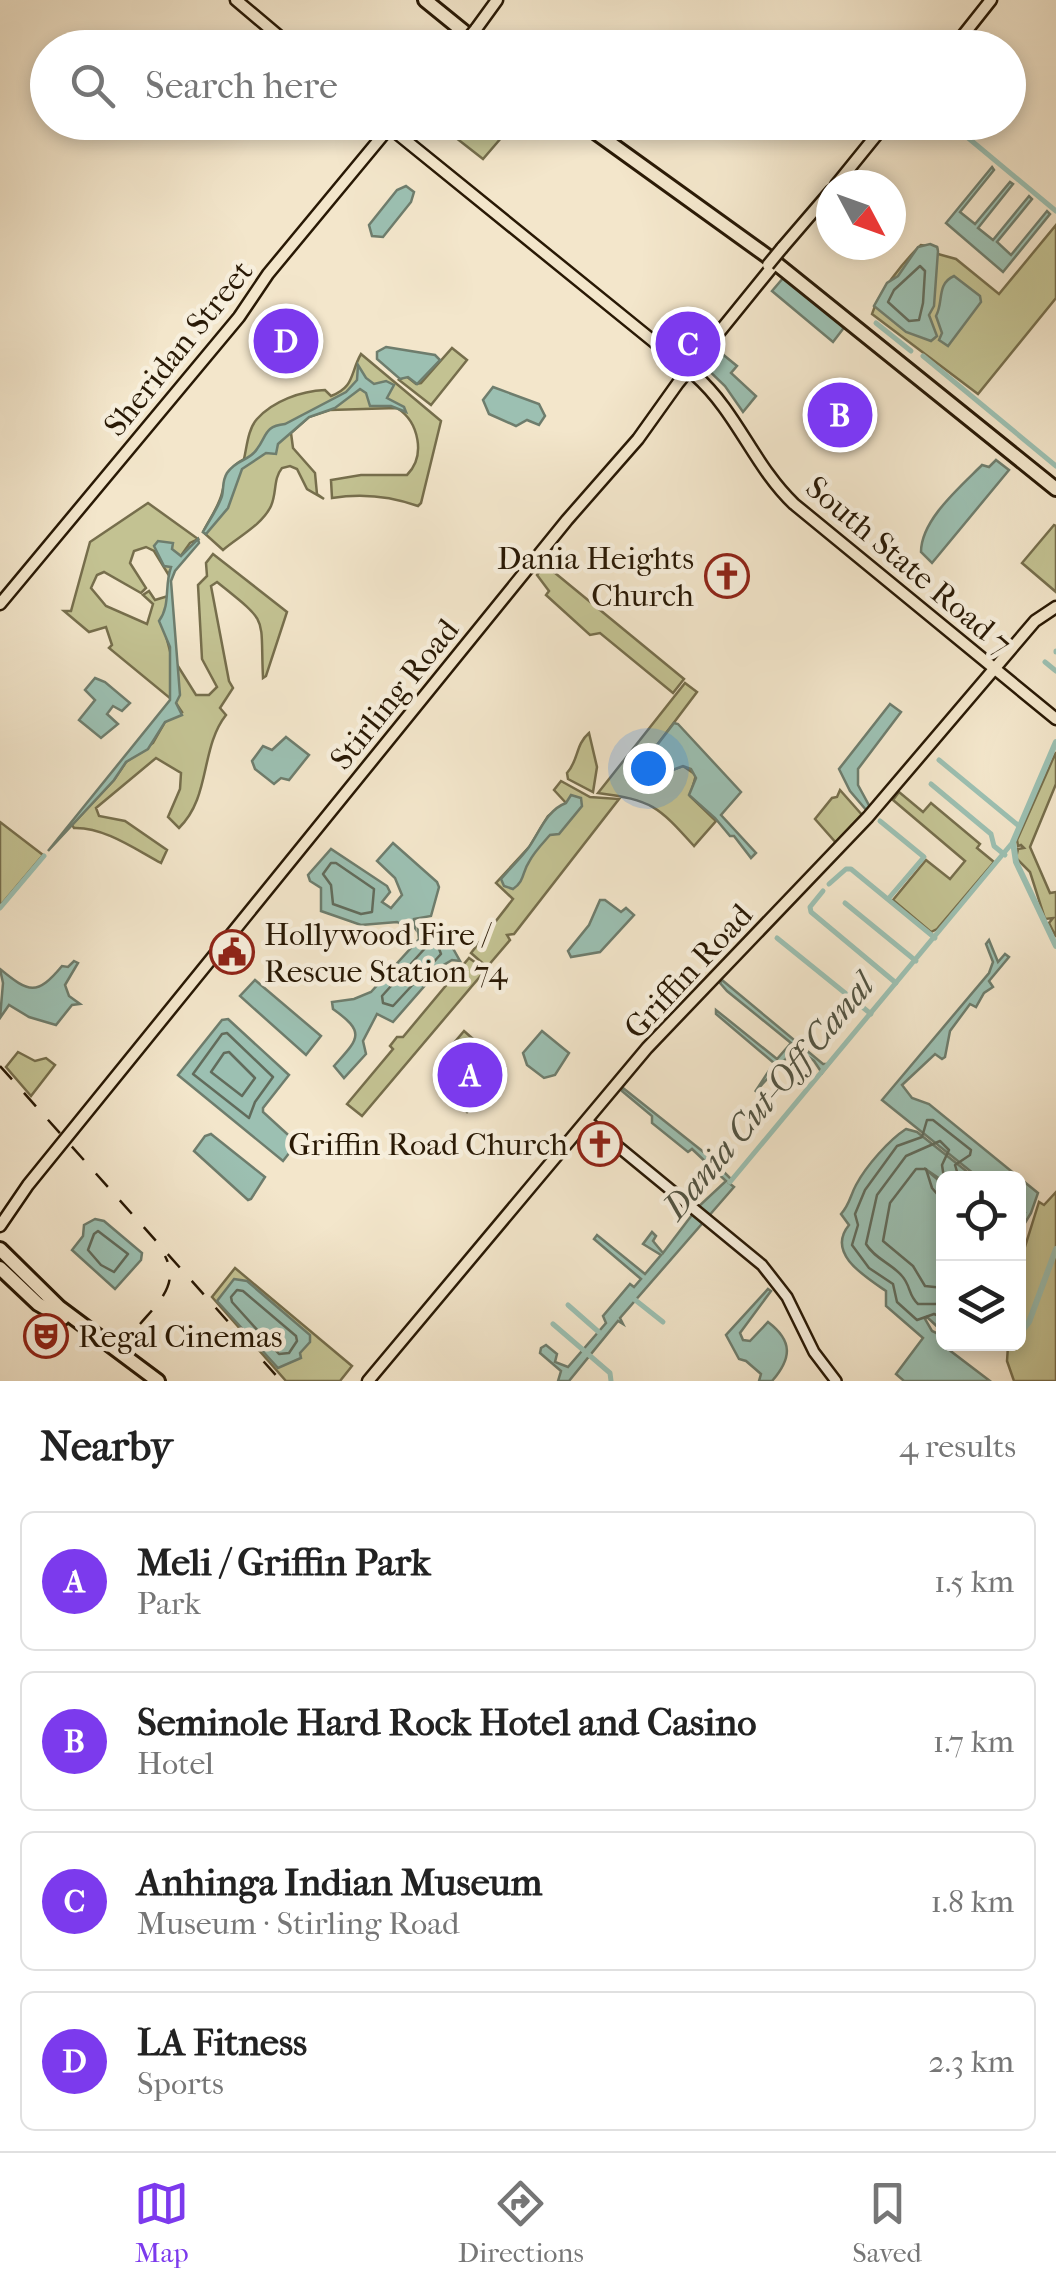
<!DOCTYPE html>
<meta charset="utf-8">
<style>
body{margin:0;font-family:"IM FELL French Canon",serif;background:#f6f6f6;color:#222}
.controls{position:absolute;right:30px;bottom:30px;display:grid;overflow:hidden;border-radius:15px;box-shadow:0 5px 15px #0003}
.controls button{width:90px;height:90px;display:grid;place-items:center;padding:0;border:0;border-bottom:2px solid #e0e0e0;background:#fff;color:#222;font:50px sans-serif}
.compass{position:absolute;left:816px;top:170px;width:90px;height:90px;border-radius:50%;background:#fff;box-shadow:0 5px 15px #0003;rotate:131deg}
.you{position:absolute;left:648px;top:768px;width:35px;height:35px;margin:-25px;border:8px solid #fff;border-radius:50%;background:#1a73e8;box-shadow:0 0 0 15px #1a73e833}
.badge{display:grid;place-items:center;width:65px;height:65px;border-radius:50%;background:#7c3aed;color:#fff;font-size:32px;font-weight:700}
.pin{position:absolute;translate:-50% -50%;border:5px solid #fff;box-shadow:0 2px 10px #0006}
.list{margin:0;padding:0;list-style:none}
h2{display:flex;justify-content:space-between;align-items:center;height:130px;margin:0;padding:0 40px;font-size:42px}
h2 small{font-size:32px;font-weight:400;color:#767676}
.list li{display:grid;grid-template-columns:65px 1fr auto;gap:30px;align-items:center;box-sizing:border-box;height:140px;margin:0 20px 20px;padding:0 20px;border:2px solid #e0e0e0;border-radius:15px}
.list b{display:block;font-size:38px;white-space:nowrap}
.list p{margin:0;font-size:32px;white-space:nowrap;color:#767676}
.list em{font-size:32px;font-style:normal;color:#767676}
.icon{flex:none;width:55px;height:55px;fill:none;stroke:currentColor;stroke-width:2;stroke-linecap:round;stroke-linejoin:round}
.map{position:relative;flex:none;width:1056px;height:1381px;overflow:hidden}
.search{position:absolute;background:#fff;box-shadow:0 5px 15px #0003;left:30px;right:30px;top:30px;height:110px;display:flex;align-items:center;gap:25px;box-sizing:border-box;padding:0 35px;border-radius:55px;color:#767676;font-size:38px}
.sheet{height:770px;background:#fff}
nav{display:flex;justify-content:space-around;align-items:center;box-sizing:border-box;height:140px;border-top:2px solid #e0e0e0;background:#fff;font-size:28px;color:#767676}
nav a{display:grid;justify-items:center;gap:5px}
nav .on{color:#7c3aed}
.map>svg:first-child{display:block}
.green{fill:#c3c292;stroke:#766e4c;stroke-width:2.5}
.water{fill:#9cc0b2;stroke:#6e7d6d;stroke-width:2.5}
.lines{fill:none;stroke-linecap:round;stroke-linejoin:round}
.shore{stroke:#626c5c;stroke-width:2.5}
.canal{stroke:#9cc0b2;stroke-width:5}
.river{stroke:#9cc0b2;stroke-width:6}
.secondary-casing{stroke:#291905;stroke-width:14}
.primary-casing{stroke:#291905;stroke-width:15}
.highway-casing{stroke:#291905;stroke-width:18}
.secondary{stroke:#f7efdd;stroke-width:9}
.primary{stroke:#f3e6cb;stroke-width:10}
.highway{stroke:#f3e6cb;stroke-width:12}
.rail{stroke:#291905;stroke-width:2.5;stroke-dasharray:18 18;stroke-linecap:butt}
.primary-bridge-casing{stroke:#291905;stroke-width:15;stroke-linecap:butt}
.primary-bridge{stroke:#f3e6cb;stroke-width:10}
.labels{text-anchor:middle;stroke-width:9;stroke-linejoin:round;paint-order:stroke}
.street-label{font-size:32px;fill:#291905;stroke:#f7efdd}
.poi-label{font-size:32px;fill:#291905;stroke:#f7efdd;text-anchor:end}
.water-label{font-size:35px;font-style:italic;fill:#515342;stroke:#f7efdd}
</style>
<div class="map">
<svg width="1056" height="1381" viewBox="0 0 1056 1381">
<rect width="100%" height="100%" fill="#f3e6cb"/>
<filter id="stains"><feTurbulence type="fractalNoise" baseFrequency=".002" numOctaves="4"/><feColorMatrix values="0 0 0 0 .2 0 0 0 0 .09 0 0 0 0 .02 0 0 0 .5 -.17"/></filter>
<radialGradient id="worn" r=".72"><stop offset=".6" stop-color="#630" stop-opacity="0"/><stop offset="1" stop-color="#630" stop-opacity=".3"/></radialGradient>
<g class="green">
<polygon points="437,123 514,123 483,159"/>
<path d="M 1056,225 L 1056,298 L 978,394 L 872,314 C 878,294 902,263 921,245 L 937,247 L 938,254 L 956,259 L 999,294 Z"/>
<polygon points="452,348 467,360 431,405 399,380 406,376 416,384 421,383"/>
<path d="M 361,354 L 441,421 L 421,503 L 418,506 C 390,496 362,493 332,498 L 331,480 L 361,475 L 407,475 C 426,456 419,422 397,408 L 330,410 L 309,417 L 291,433 L 293,448 L 315,473 L 317,494 L 324,499 L 307,489 L 297,469 L 290,466 L 282,468 C 273,479 277,493 271,506 C 262,525 238,537 223,550 L 203,532 C 209,520 219,506 222,493 C 226,477 227,468 244,459 C 247,446 248,429 257,419 C 273,401 301,391 325,390 L 331,396 C 355,387 350,373 361,354 Z"/>
<path d="M 148,503 L 198,539 L 190,543 L 168,574 L 154,551 L 146,547 L 134,551 L 130,563 L 146,588 L 141,593 L 104,572 L 97,575 L 91,588 L 106,606 L 147,624 L 153,604 L 143,595 L 149,591 L 155,600 L 168,596 L 164,628 L 171,655 L 196,695 L 209,695 L 217,687 L 202,659 L 198,585 L 207,576 L 206,563 L 213,554 L 287,612 L 266,676 L 263,678 C 260,613 270,625 217,582 L 211,586 L 229,681 L 233,688 L 220,708 L 226,715 C 200,748 211,797 179,828 L 168,817 L 180,789 L 181,773 L 156,758 L 96,808 L 99,816 L 125,821 L 167,850 L 161,863 C 135,849 104,827 74,828 L 72,825 L 114,780 L 126,762 L 153,743 L 165,722 L 182,712 L 176,703 L 109,648 L 112,645 L 106,627 L 89,632 L 64,611 L 71,611 L 90,542 Z"/>
<polygon points="1054,525 1056,526 1056,592 1022,563"/>
<polygon points="538,559 684,679 673,693 600,633 590,635 546,595 549,591 537,575 540,571 533,565"/>
<path d="M 685,683 L 697,692 L 651,753 L 651,758 L 667,772 L 683,766 L 696,775 L 690,796 L 716,821 L 694,846 C 658,806 652,800 598,793 Z"/>
<path d="M 589,733 L 597,767 L 593,792 L 568,779 L 567,773 C 579,760 575,745 589,733 Z"/>
<polygon points="1056,752 1056,784 1030,847 1050,893 1056,892 1056,937 1049,923 1053,918 1045,919 1030,872 1016,858 1018,849 1024,848 1021,845 1018,846 1017,840"/>
<polygon points="561,781 590,797 619,799 514,934 507,935 510,940 487,967 471,953 513,899 496,883 530,846 548,816 566,803 554,790"/>
<polygon points="840,790 863,816 838,845 815,819 832,798 837,797"/>
<polygon points="899,792 923,812 931,803 980,844 977,848 994,862 937,929 931,932 893,900 926,860 950,879 965,861 893,800"/>
<polygon points="0,822 43,855 0,906"/>
<polygon points="469,958 483,968 483,973 362,1116 347,1104 393,1049 390,1046 397,1037 403,1037"/>
<polygon points="464,1031 505,1067 467,1112 436,1083 451,1065 443,1056"/>
<polygon points="18,1052 35,1061 46,1058 55,1065 31,1096 6,1067"/>
<polygon points="1056,1192 1056,1381 1014,1381 1007,1361 1008,1346 1001,1344 1018,1344 1019,1266 1039,1202 1044,1205"/>
<polygon points="235,1268 352,1366 340,1381 286,1381 212,1297"/>
</g>
<g class="water">
<polygon points="992,167 994,170 960,212 975,224 1010,182 1013,184 978,228 993,240 1029,196 1032,199 997,242 1011,255 1047,211 1050,214 1003,272 946,223"/>
<polygon points="406,186 414,192 411,202 383,237 372,236 369,225 397,190"/>
<polygon points="930,244 937,247 938,251 934,306 929,315 937,336 931,341 906,332 874,306 887,283 898,276 918,247"/>
<path d="M 954,276 L 980,296 L 981,302 L 948,346 L 939,340 L 942,333 L 936,316 C 944,302 936,284 954,276 Z"/>
<polygon points="784,277 846,325 833,342 772,291"/>
<polygon points="386,347 435,355 440,360 417,384 408,377 400,379 377,359 377,352"/>
<polygon points="715,348 737,366 731,373 756,396 743,412 725,386 702,364"/>
<path d="M 358,365 L 366,378 L 374,384 L 386,381 L 394,385 L 387,398 L 404,407 L 406,412 L 391,406 L 370,406 L 366,393 L 360,389 L 335,408 L 309,417 L 278,444 L 276,454 L 266,453 L 242,469 L 228,508 L 206,534 L 203,532 C 209,521 218,508 222,496 C 224,487 222,481 227,473 C 236,459 250,461 257,449 C 267,436 264,426 285,424 L 346,392 L 357,380 Z"/>
<polygon points="493,387 539,404 545,416 539,425 527,420 516,426 489,414 483,400"/>
<path d="M 996,460 L 1009,470 L 932,563 L 921,552 C 921,520 960,487 982,465 L 989,467 Z"/>
<path d="M 198,539 L 199,543 L 175,571 L 171,581 L 180,695 L 176,703 L 182,715 L 165,722 L 148,749 L 126,762 L 114,780 L 48,851 L 170,700 L 170,647 L 159,621 C 171,604 164,587 171,567 L 164,566 L 154,546 L 158,541 L 173,543 L 172,549 L 181,556 Z"/>
<polygon points="95,678 105,682 130,703 122,711 113,706 107,714 118,724 101,738 79,720 95,700 85,690"/>
<polygon points="890,704 901,712 858,769 858,785 871,809 867,811 850,791 839,769"/>
<polygon points="674,723 678,724 741,792 721,815 756,853 751,858 734,836 730,836 715,818 689,795 696,778 691,769 683,766 667,772 651,757 651,753"/>
<polygon points="286,737 309,755 289,780 281,778 274,784 255,769 252,761 263,746 272,750"/>
<path d="M 571,795 L 581,798 L 582,806 L 559,834 L 550,835 C 543,843 534,852 529,862 C 522,872 525,881 513,889 L 504,886 L 501,879 C 510,868 521,858 529,847 C 540,831 547,810 566,803 Z"/>
<polygon points="393,843 437,882 439,887 431,916 414,919 415,928 410,921 403,925 397,922 361,925 321,911 321,888 310,881 308,875 331,849 387,886 390,892 382,902 391,908 402,895 395,878 377,861"/>
<polygon points="600,900 605,900 621,912 626,908 634,915 600,952 571,957 568,951 589,925"/>
<path d="M 418,930 L 423,937 L 446,936 L 460,961 L 452,960 L 442,966 L 393,1022 L 377,1014 L 363,1041 L 366,1054 L 344,1078 L 334,1066 C 358,1039 367,1033 333,1009 L 332,1002 L 354,999 L 371,992 L 419,939 Z"/>
<polygon points="989,940 998,962 1005,954 1009,957 989,981 993,987 984,993 976,1007 970,1004 950,1031 945,1057 942,1059 935,1054 902,1085 912,1098 929,1104 1038,1193 1031,1213 1019,1233 1019,1213 1024,1212 1019,1208 1018,1178 979,1178 882,1100 989,973 993,962 986,944"/>
<path d="M 74,961 L 78,963 L 65,985 L 69,996 L 80,1004 L 72,1005 L 56,1025 L 29,1017 L 9,1005 L 0,1018 L 3,983 L 0,969 C 29,993 37,996 62,966 L 68,967 Z"/>
<polygon points="255,980 321,1036 306,1055 240,996"/>
<polygon points="722,980 823,1064 829,1064 822,1073 814,1061 796,1048 755,1092 774,1063 716,1014 716,1010 777,1059 791,1043 727,991 720,983"/>
<polygon points="228,1019 289,1075 263,1108 263,1112 297,1143 283,1161 178,1075 222,1020"/>
<polygon points="542,1031 569,1053 555,1075 544,1078 527,1065 523,1053"/>
<polygon points="623,1088 706,1154 732,1180 729,1183 734,1187 620,1318 623,1324 618,1321 569,1381 558,1381 561,1371 540,1353 541,1348 546,1345 557,1354 555,1362 568,1367 606,1323 603,1316 630,1284 634,1287 641,1279 594,1239 597,1235 645,1274 661,1255 643,1244 652,1232 656,1236 653,1241 663,1253 698,1207 726,1181 692,1149 688,1152 652,1123 652,1116 622,1091"/>
<path d="M 906,1129 L 917,1132 L 975,1178 L 944,1178 L 943,1181 L 924,1168 L 943,1184 L 943,1332 L 927,1317 L 925,1319 L 932,1331 L 943,1336 L 944,1346 L 990,1381 L 904,1381 L 896,1374 L 923,1338 L 886,1306 L 886,1291 C 864,1276 826,1253 849,1225 L 841,1214 C 850,1204 850,1196 856,1185 C 866,1166 889,1140 906,1129 Z"/>
<polygon points="211,1134 265,1177 251,1199 248,1200 194,1151 205,1136"/>
<polygon points="95,1219 104,1221 142,1253 141,1260 115,1289 72,1250 83,1236 84,1225"/>
<polygon points="234,1279 247,1281 310,1335 310,1342 300,1353 301,1358 278,1368 217,1301"/>
<path d="M 768,1289 L 771,1291 L 740,1333 L 743,1340 L 750,1341 L 768,1322 C 793,1341 792,1358 772,1381 L 759,1381 L 761,1374 L 746,1361 L 739,1359 L 726,1335 Z"/>
</g>
<g class="lines">
<g class="shore">
<polygon points="920,266 925,271 923,303 919,320 909,321 888,302 894,290"/>
<polygon points="331,863 336,863 374,889 372,912 361,914 333,904 331,885 323,874"/>
<polygon points="427,946 438,946 441,954 393,1006 383,1003 382,996"/>
<polygon points="227,1033 273,1077 255,1102 249,1118 193,1074 222,1034"/>
<polygon points="229,1052 255,1078 242,1096 211,1072 224,1053"/>
<polyline points="944,1202 932,1188 926,1169 916,1169 890,1203 883,1241 913,1266 925,1286 944,1288"/>
<polygon points="98,1231 128,1254 114,1272 101,1265 88,1250 94,1234"/>
<polygon points="237,1290 243,1291 296,1336 297,1341 289,1353 279,1354 232,1302 231,1297"/>
<path d="M 944,1304 L 918,1304 C 908,1295 911,1286 902,1276 C 891,1263 875,1259 866,1244 L 877,1195 L 906,1156 L 940,1141 L 949,1150 L 942,1165 L 944,1178"/>
<polyline points="944,1318 934,1314 917,1320 897,1302 893,1284 869,1268 852,1245 858,1225 855,1214 865,1190 897,1146 922,1137 927,1120 933,1120 971,1150 970,1155 955,1165 959,1178"/>
</g>
<g class="canal">
<polyline points="949,122 1056,211"/>
<polyline points="876,323 911,351"/>
<polyline points="923,356 1056,466"/>
<polyline points="1056,651 1056,652"/>
<polyline points="1045,662 1056,671"/>
<polyline points="939,760 1019,826"/>
<polyline points="931,784 991,834 994,846 1005,855"/>
<polyline points="880,821 924,857 889,898"/>
<polyline points="829,884 846,869 851,869 935,938"/>
<polyline points="823,891 810,907 811,912 896,983"/>
<polyline points="845,903 916,961"/>
<polyline points="0,908 44,856"/>
<polyline points="777,938 871,1014"/>
<polyline points="730,1182 1013,842"/>
<polyline points="634,1299 663,1322"/>
<polyline points="568,1305 601,1334"/>
<polyline points="553,1324 610,1373 611,1381"/>
</g>
<g class="river">
<polyline points="1056,742 1013,842 1016,862 1056,946"/>
<polyline points="1018,1336 1029,1322 1056,1249"/>
</g>
<g class="secondary-casing">
<polyline id="secondary" points="587,1121 762,1265 787,1297 814,1352 836,1381"/>
</g>
<g class="primary-casing">
<g id="primary">
<polyline points="236,0 293,48"/>
<polyline points="476,29 497,0"/>
<polyline points="458,48 464,39"/>
<polyline points="953,48 991,0"/>
<path d="M 383,122 L 695,375 C 737,412 754,466 794,504 L 1056,719"/>
<polyline points="836,185 887,122"/>
<polyline points="782,248 831,191"/>
<polyline points="0,604 239,317 268,274 393,123"/>
<polyline points="0,1226 28,1185 567,520 638,439 678,383 772,267"/>
<polyline points="368,1381 647,1048 868,817 1035,621 1056,607"/>
</g>
</g>
<g class="highway-casing">
<g id="highway">
<polyline points="425,0 484,48"/>
<polyline points="581,122 767,256 1056,489"/>
<polyline points="0,1249 59,1307 158,1381"/>
<polyline points="0,1268 38,1304 63,1318"/>
</g>
</g>
<use href="#secondary" class="secondary"/>
<use href="#primary" class="primary"/>
<use href="#highway" class="highway"/>
<g class="rail">
<polyline points="0,1066 281,1381"/>
<path d="M 140,1324 C 158,1303 180,1284 165,1256"/>
</g>
<g class="primary-bridge-casing">
<g id="primary-bridge">
<polyline points="466,41 476,29"/>
<polyline points="768,265 782,248"/>
</g>
</g>
<use href="#primary-bridge" class="primary-bridge"/>
</g>
<defs>
<g id="church-ring" transform="scale(2.25)"><circle r="9.5" fill="#f7efdd" stroke="#8f2418" stroke-width="1.5"/><path d="M-1.2-6h2.4v3.5h3.3v2.4h-3.3V6h-2.4V-.1h-3.3v-2.4h3.3Z" fill="#8f2418"/></g>
<g id="civic-ring" transform="scale(2.25)"><circle r="9.5" fill="#f7efdd" stroke="#8f2418" stroke-width="1.5"/><path d="M-.6-6.5H3V-4.5H.6V-3L4-1V1h2V6H-6V1h2V-1L-.6-3ZM-1.2 2.5V6h2.4V2.5Z" fill="#8f2418"/></g>
<g id="theatre-ring" transform="scale(2.25)"><circle r="9.5" fill="#f7efdd" stroke="#8f2418" stroke-width="1.5"/><path d="M-5-5.5Q0-4 5-5.5V0Q5 5 0 6Q-5 5-5 0ZM-3.3-2.5H-1v1.5H-3.3ZM1-2.5H3.3v1.5H1ZM-2.8 1Q0 5.5 2.8 1Z" fill="#8f2418"/></g>
</defs>
<g fill-rule="evenodd">
<use href="#church-ring" x="727" y="576"/>
<use href="#civic-ring" x="232" y="952"/>
<use href="#church-ring" x="600" y="1144"/>
<use href="#theatre-ring" x="46" y="1336"/>
</g>
<g class="labels">
<g class="street-label">
<text transform="translate(178 348) rotate(-51)" y="11">Sheridan Street</text>
<text transform="translate(909 565) rotate(40)" y="11">South State Road 7</text>
<text transform="translate(394 694) rotate(-51)" y="11">Stirling Road</text>
<text transform="translate(688 971) rotate(-47)" y="11">Griffin Road</text>
</g>
<g class="poi-label">
<text x="694" y="569">Dania Heights<tspan x="694" dy="37">Church</tspan></text>
<text x="264" y="945" text-anchor="start">Hollywood Fire /<tspan x="264" dy="37">Rescue Station 74</tspan></text>
<text x="568" y="1155">Griffin Road Church</text>
<text x="78" y="1347" text-anchor="start">Regal Cinemas</text>
</g>
<g class="water-label">
<text transform="translate(768 1096) rotate(-50)" y="12">Dania Cut-Off Canal</text>
</g>
</g>
<rect width="100%" height="100%" filter="url(#stains)"/>
<rect width="100%" height="100%" fill="url(#worn)"/>
</svg>
<div class="controls">
<button><svg class="icon" aria-label="locate" viewBox="0 0 24 24"><circle cx="12" cy="12" r="6"/><path d="M12 2v4M12 18v4M2 12h4M18 12h4"/></svg></button>
<button><svg class="icon" aria-label="layers" viewBox="0 0 24 24"><path d="M12 4l9 5-9 5-9-5zM3 14l9 5 9-5"/></svg></button>
</div>
<svg class="compass" viewBox="-18 -18 36 36"><path d="M0-13l5 13h-10z" fill="#e53935"/><path d="M0 13l5-13h-10z" fill="#767676"/></svg>
<div class="you"></div>
<div class="pin badge" style="left:470px;top:1075px">A</div>
<div class="pin badge" style="left:840px;top:415px">B</div>
<div class="pin badge" style="left:688px;top:344px">C</div>
<div class="pin badge" style="left:286px;top:341px">D</div>
<div class="search"><svg class="icon" aria-label="search" viewBox="0 0 24 24"><circle cx="10" cy="10" r="6"/><path d="M15 15l6 6"/></svg>Search here</div>
</div>
<section class="sheet">
<h2>Nearby<small>4 results</small></h2>
<ul class="list">
<li><span class="badge">A</span><div><b>Meli / Griffin Park</b><p>Park</p></div><em>1.5 km</em></li>
<li><span class="badge">B</span><div><b>Seminole Hard Rock Hotel and Casino</b><p>Hotel</p></div><em>1.7 km</em></li>
<li><span class="badge">C</span><div><b>Anhinga Indian Museum</b><p>Museum · Stirling Road</p></div><em>1.8 km</em></li>
<li><span class="badge">D</span><div><b>LA Fitness</b><p>Sports</p></div><em>2.3 km</em></li>
</ul>
</section>
<nav>
<a class="on"><svg class="icon" aria-label="map" viewBox="0 0 24 24"><path d="M3 6l6-2 6 2 6-2v14l-6 2-6-2-6 2zM9 4v14M15 6v14"/></svg>Map</a>
<a><svg class="icon" aria-label="directions" viewBox="0 0 24 24"><path d="M12 3l9 9-9 9-9-9zM9 14v-3h6M13 9l2 2-2 2"/></svg>Directions</a>
<a><svg class="icon" aria-label="saved" viewBox="0 0 24 24"><path d="M7 4h10v16l-5-4-5 4z"/></svg>Saved</a>
</nav>
